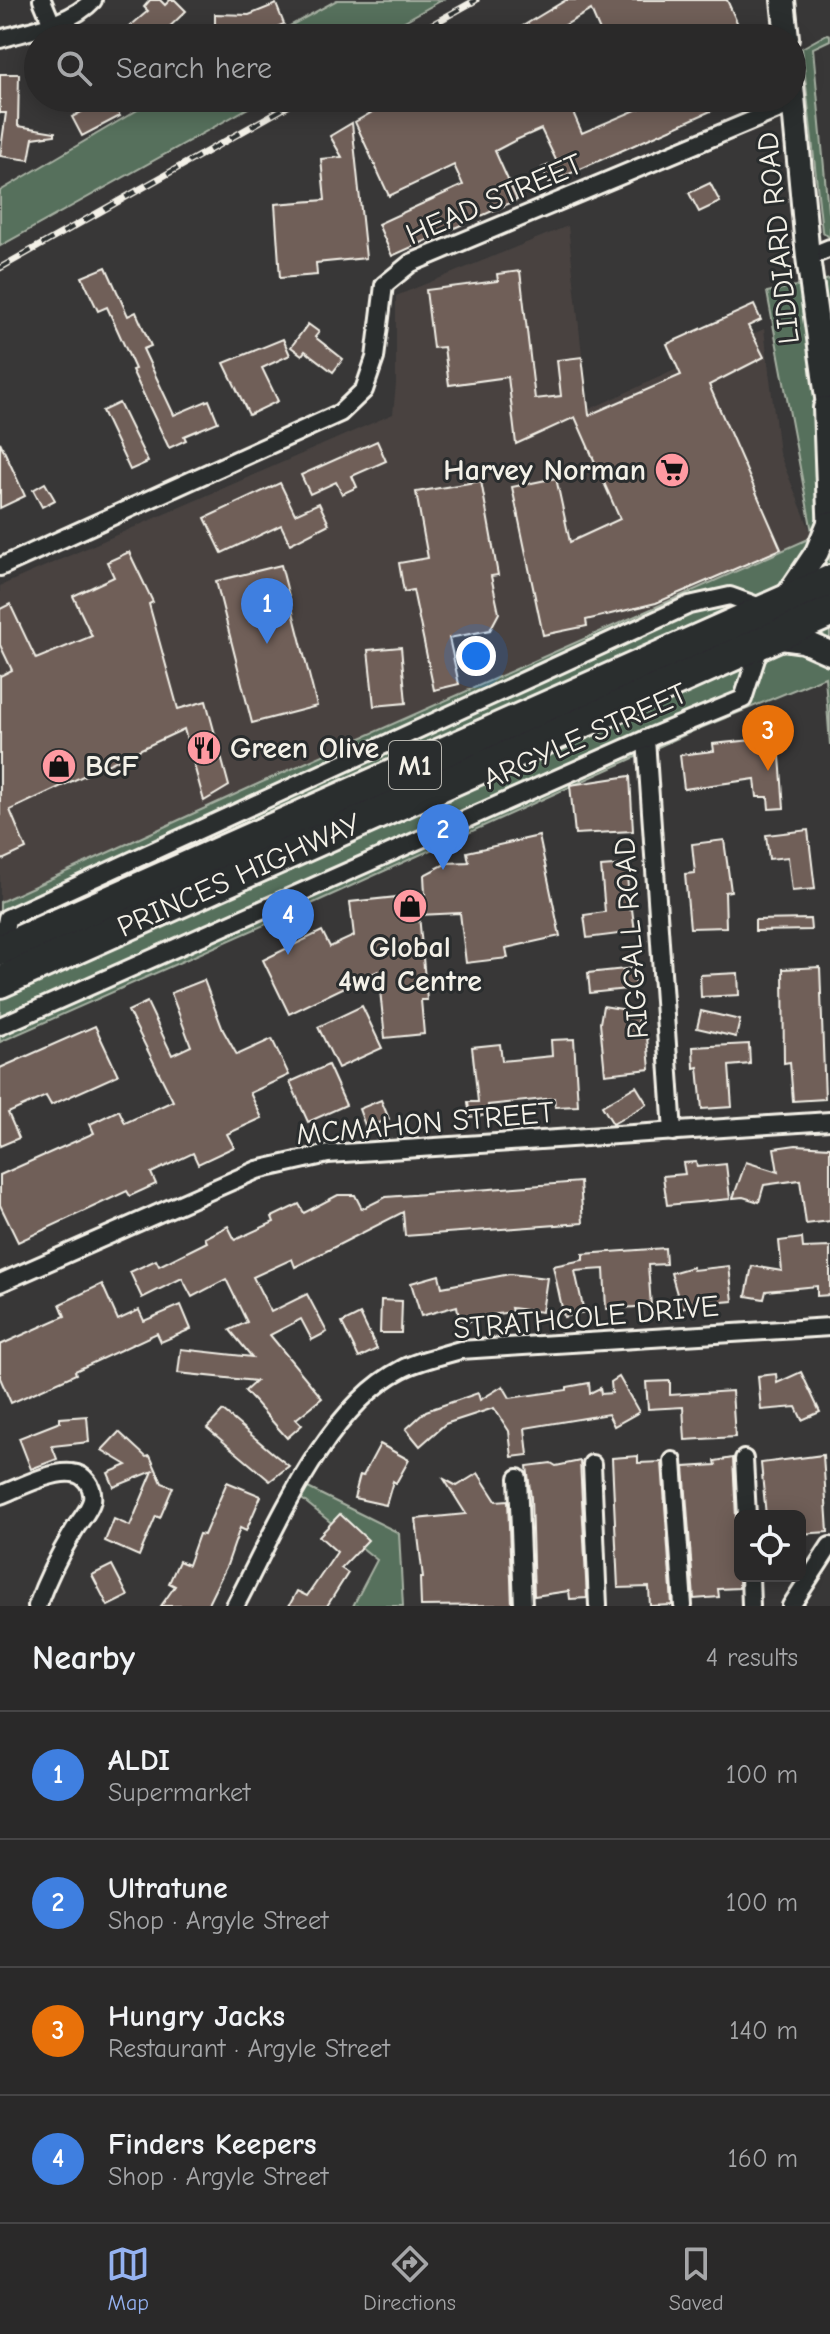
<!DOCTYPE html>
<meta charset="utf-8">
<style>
body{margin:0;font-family:"Comic Neue",sans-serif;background:#323131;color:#f1f3f6}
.controls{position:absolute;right:24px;bottom:24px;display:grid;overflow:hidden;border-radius:12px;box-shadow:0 4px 20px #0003}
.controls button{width:72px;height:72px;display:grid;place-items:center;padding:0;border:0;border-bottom:2px solid #464546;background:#2a2929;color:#f1f3f6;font:40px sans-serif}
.you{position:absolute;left:476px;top:656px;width:28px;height:28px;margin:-20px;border:6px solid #fff;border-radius:50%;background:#1a73e8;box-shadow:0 0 0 12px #1a73e833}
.badge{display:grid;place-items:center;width:52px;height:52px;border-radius:50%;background:#95b2f1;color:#fff;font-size:26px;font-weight:700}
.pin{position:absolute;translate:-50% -66px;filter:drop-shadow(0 2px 4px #0008)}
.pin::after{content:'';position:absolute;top:42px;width:28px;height:24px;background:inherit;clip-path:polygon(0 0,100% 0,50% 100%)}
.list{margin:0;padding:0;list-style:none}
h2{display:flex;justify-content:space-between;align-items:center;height:104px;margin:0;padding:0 32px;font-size:34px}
h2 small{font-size:26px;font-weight:400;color:#a5a6a8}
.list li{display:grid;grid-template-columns:52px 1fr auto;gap:24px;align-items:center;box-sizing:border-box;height:128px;padding:0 32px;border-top:2px solid #464546}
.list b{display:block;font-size:30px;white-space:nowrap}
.list p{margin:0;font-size:26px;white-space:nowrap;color:#a5a6a8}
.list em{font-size:26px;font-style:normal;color:#a5a6a8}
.icon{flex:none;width:44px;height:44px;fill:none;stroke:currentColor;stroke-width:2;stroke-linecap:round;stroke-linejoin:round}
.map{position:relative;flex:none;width:830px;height:1606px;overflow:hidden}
.search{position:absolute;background:#2a2929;box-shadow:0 4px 20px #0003;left:24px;right:24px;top:24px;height:88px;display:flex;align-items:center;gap:20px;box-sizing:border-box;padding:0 28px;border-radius:44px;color:#a5a6a8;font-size:30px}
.sheet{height:616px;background:#2a2929}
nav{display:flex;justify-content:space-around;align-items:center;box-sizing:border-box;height:112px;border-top:2px solid #464546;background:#2a2929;font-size:22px;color:#a5a6a8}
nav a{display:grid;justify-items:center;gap:4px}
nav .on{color:#95b2f1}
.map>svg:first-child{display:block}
.built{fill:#494341}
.green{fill:#576f5c;stroke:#a6b0a2;stroke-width:2}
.building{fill:#705e59;stroke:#f4f1e8;stroke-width:2}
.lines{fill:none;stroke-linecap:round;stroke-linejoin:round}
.street-casing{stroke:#f4f1e8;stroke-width:22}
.secondary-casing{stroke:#f4f1e8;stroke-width:28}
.highway-casing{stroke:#f4f1e8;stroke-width:36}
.street{stroke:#2a2d2e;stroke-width:16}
.secondary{stroke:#2a2d2e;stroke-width:22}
.highway{stroke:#2a2d2e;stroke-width:30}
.rail-casing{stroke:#f4f1e8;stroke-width:7}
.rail{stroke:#2a2d2e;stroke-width:4;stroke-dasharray:12;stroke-linecap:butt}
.labels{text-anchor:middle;stroke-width:6;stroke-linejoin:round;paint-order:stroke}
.shield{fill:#2a2d2e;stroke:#b7b6b0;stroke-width:2}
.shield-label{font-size:28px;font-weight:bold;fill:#f4f1e8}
.street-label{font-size:30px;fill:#f4f1e8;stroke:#2a2d2e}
.poi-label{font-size:30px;font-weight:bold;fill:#f4f1e8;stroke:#2a2d2e;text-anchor:start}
</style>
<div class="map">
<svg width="830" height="1606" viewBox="0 0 830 1606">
<rect width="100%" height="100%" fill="#383737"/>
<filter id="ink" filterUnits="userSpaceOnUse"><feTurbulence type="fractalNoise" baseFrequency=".0125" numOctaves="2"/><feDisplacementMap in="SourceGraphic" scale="16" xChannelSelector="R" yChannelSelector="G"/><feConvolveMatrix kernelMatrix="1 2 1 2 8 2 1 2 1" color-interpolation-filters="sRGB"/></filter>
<g filter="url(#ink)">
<polygon class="built" points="568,226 588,410 764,329 779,453 813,537 260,783 0,902 0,586 393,414 396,384 396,296"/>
<g class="green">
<polygon points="337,0 442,0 374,38 268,38"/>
<polygon points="827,34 830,35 830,40 813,48 828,211 830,212 830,238 822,231 802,48"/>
<polygon points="158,98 266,98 0,246 0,191"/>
<polygon points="830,279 830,745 825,677 691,732 298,910 0,1042 0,902 260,783 813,537 767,292"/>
<polygon points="302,1485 399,1533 403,1606 353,1606 377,1560 297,1495"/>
</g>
<g class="building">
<polygon points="150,0 160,0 165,5 170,0 175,0 186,11 158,38 116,38 148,11 144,7"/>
<polygon points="566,0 727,0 744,38 603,38 591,10 543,38 503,38"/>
<polygon points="276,4 284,24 251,38 215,38 215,14 249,15"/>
<polygon points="0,74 19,74 18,126 55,132 55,135 33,138 29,160 0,156 6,113 0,113"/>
<polygon points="107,98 133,98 115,108 120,116 82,136 72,117"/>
<polygon points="397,98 576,98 580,107 572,110 582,133 664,98 740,98 549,183 542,168 557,162 541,129 516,140 495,151 517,200 392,256 378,224 463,185 454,165 389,196 355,122"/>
<polygon points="352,123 366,258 316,263 317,275 280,278 275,204 325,200 321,159 342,157 330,136"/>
<polygon points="710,183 720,202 699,212 689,193"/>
<polygon points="106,267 128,316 136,312 151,346 143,349 174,415 209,400 218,422 184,436 186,440 169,448 132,370 135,369 107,307 98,311 82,277"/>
<polygon points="520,271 535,399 561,396 557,360 582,357 589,415 681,375 667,344 754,305 761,320 748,326 764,357 709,385 781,549 656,603 586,620 587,626 543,635 512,487 556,478 570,542 620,519 575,417 516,444 508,377 449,385 444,347 433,348 426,290 498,281 497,274"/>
<polygon points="308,324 319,332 315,337 343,359 333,372 305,351 302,355 291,347"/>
<polygon points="283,339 290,355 262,368 278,401 249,415 224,363"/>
<polygon points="119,403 148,462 130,470 102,411"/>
<polygon points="377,441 386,461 352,476 357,487 342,494 336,482 310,494 301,475"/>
<polygon points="0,442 25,496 0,508"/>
<polygon points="481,481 498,575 491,576 499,613 490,630 449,638 459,684 434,690 413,590 404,592 399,563 428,558 416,492"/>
<polygon points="45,483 55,500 42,507 33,490"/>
<polygon points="280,483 295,514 319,503 329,524 290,544 281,525 222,553 205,518"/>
<polygon points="129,552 153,602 149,604 178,709 206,701 229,786 204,801 184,729 10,810 26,849 0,861 0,676 12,670 0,645 0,609 10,604 36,659 92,636 73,596 114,577 107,562"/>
<polygon points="281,565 317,706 252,723 216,581"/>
<polygon points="401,647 406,703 374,706 368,650"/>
<polygon points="773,738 773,745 779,744 784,808 769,809 768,797 757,797 755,779 684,789 680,755 714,751 713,744"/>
<polygon points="630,776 633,831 575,834 570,785"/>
<polygon points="808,830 815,889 792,891 788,857 769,859 766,835"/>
<polygon points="539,836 560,936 506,948 508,958 466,963 460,913 419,915 427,1000 421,1000 424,1034 385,1038 378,971 289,1014 263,960 322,931 330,947 354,936 350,902 425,894 424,875 447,863 469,862 467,852"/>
<polygon points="724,840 731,891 725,892 726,927 690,928 685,874 695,873 692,844"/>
<polygon points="626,865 630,909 632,909 635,932 587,938 584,915 605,912 601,867"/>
<polygon points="810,919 811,930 755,931 755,920"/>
<polygon points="820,967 825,1099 793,1101 790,1062 784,1063 783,969"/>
<polygon points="634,968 636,988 590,993 588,973"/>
<polygon points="738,973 739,995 701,997 700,975"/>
<polygon points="204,980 223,1030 237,1055 272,1039 289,1075 250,1093 262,1118 227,1134 234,1147 198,1164 193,1153 151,1173 156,1184 130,1196 127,1191 18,1242 0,1205 0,1175 94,1133 90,1124 119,1110 125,1123 173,1101 128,1011 147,1002 172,1055 191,1046 171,993"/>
<polygon points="362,1006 382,1048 338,1068 318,1027"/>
<polygon points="603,1006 640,1012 635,1038 647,1037 650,1069 605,1074 600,1023"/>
<polygon points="701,1011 740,1020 736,1037 697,1028"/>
<polygon points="95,1026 118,1075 51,1105 46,1096 8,1113 19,1138 0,1146 0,1068"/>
<polygon points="574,1039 578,1106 555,1107 554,1098 488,1105 489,1115 470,1117 468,1102 478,1102 472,1047 500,1044 502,1061 552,1056 551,1040"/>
<polygon points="749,1044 750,1064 729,1066 732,1107 702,1109 698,1067 694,1068 693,1047"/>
<polygon points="328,1065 346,1105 308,1122 290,1082"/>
<polygon points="636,1086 647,1104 613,1124 602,1106"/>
<polygon points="381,1100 389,1119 366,1128 359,1109"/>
<polygon points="796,1145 830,1147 830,1221 806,1224 800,1180 764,1185 759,1202 743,1197 733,1198 746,1162 778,1172 774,1148"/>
<polygon points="696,1162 697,1167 726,1164 730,1199 667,1205 663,1176 685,1174 683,1163"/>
<polygon points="580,1182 583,1223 405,1236 403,1212 295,1267 292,1259 253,1277 271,1312 307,1294 327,1332 312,1340 301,1319 270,1335 322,1398 296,1419 302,1425 287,1438 245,1391 256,1381 178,1373 181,1349 252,1357 230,1330 247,1322 226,1279 192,1297 182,1278 142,1298 130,1272 156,1260 159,1266 207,1242 205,1238 228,1226 235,1240 274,1222 272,1217 299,1204 304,1213 338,1195 355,1195 362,1209 386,1197"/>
<polygon points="802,1238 803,1248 830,1247 830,1295 817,1296 817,1286 766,1291 764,1299 746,1296 752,1266 782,1271 779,1241"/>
<polygon points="665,1248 666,1264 648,1265 651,1306 606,1309 604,1269 575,1271 584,1312 564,1317 553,1266 583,1260 583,1254"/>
<polygon points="729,1266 733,1301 710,1303 709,1300 681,1308 671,1273 692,1267 693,1270"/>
<polygon points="510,1274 547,1278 542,1312 511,1308 512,1312 483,1316 484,1319 460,1323 457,1306 421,1316 411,1283 439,1275 442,1287"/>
<polygon points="102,1284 118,1320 139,1310 144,1321 181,1305 191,1329 161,1342 157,1333 75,1371 76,1374 11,1403 0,1378 0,1345 65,1316 60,1304"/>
<polygon points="381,1300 402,1301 401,1333 380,1333"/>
<polygon points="360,1314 377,1349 359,1358 342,1323"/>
<polygon points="801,1372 820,1412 802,1420 796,1407 761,1410 758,1376 776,1374 777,1383"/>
<polygon points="619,1377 639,1412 614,1426 608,1414 525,1428 528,1455 512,1457 509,1431 494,1408 445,1424 420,1446 406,1429 426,1411 478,1393 480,1400 503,1386 510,1398 567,1390 567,1387 589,1383 590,1393 600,1388 601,1394 612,1393 611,1382"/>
<polygon points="670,1381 670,1395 732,1391 735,1437 685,1440 683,1407 648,1409 646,1382"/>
<polygon points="223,1411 275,1455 289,1466 270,1481 207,1428"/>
<polygon points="87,1416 89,1442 52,1446 57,1459 31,1469 19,1438 60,1422 60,1418"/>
<polygon points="119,1432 146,1457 150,1456 162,1483 173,1487 160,1518 156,1516 139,1556 105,1541 114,1519 130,1526 153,1471 114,1487 108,1473 127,1465 102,1450"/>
<polygon points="380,1444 409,1460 396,1483 393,1481 386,1505 354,1498 360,1475 363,1476"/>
<polygon points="823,1455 828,1532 800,1534 800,1516 766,1516 761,1463"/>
<polygon points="638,1456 638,1463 662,1462 672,1605 650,1606 649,1587 618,1588 612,1458"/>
<polygon points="733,1458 736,1517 740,1524 739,1588 718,1589 719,1597 694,1599 684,1467 716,1465 715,1461"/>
<polygon points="580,1461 587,1598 570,1599 569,1591 534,1596 531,1498 527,1466 551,1463 556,1466"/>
<polygon points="478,1473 496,1501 508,1500 512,1605 421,1606 420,1578 423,1578 416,1519 466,1514 444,1479 457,1486"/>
<polygon points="227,1482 261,1496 246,1531 240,1528 227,1565 207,1606 161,1606 175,1586 169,1583 179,1561 188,1565 199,1534 204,1535"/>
<polygon points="340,1514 368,1540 341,1568 348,1573 327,1606 289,1606 297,1591 307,1596 337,1552 319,1536"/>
<polygon points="112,1565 128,1596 108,1606 92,1575"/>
</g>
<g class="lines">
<g class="street-casing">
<g id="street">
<polyline points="42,0 52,24"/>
<path d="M 0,39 C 30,30 71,24 93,0"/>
<polyline points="808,257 830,248"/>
<polyline points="0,567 340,413 364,390 375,358 384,285 411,263 794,103"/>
<polyline points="646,739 673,1132"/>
<polyline points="2,949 7,918 689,605 730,596 766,609"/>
<polyline points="0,1026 646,739 743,699 761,643"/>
<polyline points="0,1283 257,1170 328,1154 830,1121"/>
<polyline points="744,1459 747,1516"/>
<polyline points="673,1461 683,1606"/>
<polyline points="592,1464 598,1606"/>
<polyline points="518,1478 523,1606"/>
<path d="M 0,1495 C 18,1488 53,1470 72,1473 C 85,1474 94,1487 92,1500 C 89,1512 79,1521 73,1532 C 59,1555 46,1581 37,1606"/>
<polyline points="750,1576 751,1606"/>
<path d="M 235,1606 C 275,1531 324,1409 402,1369 C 419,1360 442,1356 460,1350 L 830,1327"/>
<polyline points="791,1606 830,1546"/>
</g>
</g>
<g class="secondary-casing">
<g id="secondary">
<polyline points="783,0 787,38"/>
<polyline points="792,86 808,257 830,420"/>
<polyline points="825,408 830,537"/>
<polyline points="784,601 817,552 829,523"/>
<polyline points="774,637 803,641 830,653"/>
</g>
</g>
<g class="highway-casing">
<g id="highway">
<polyline points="0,950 830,581"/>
<polyline points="0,982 830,612"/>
</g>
</g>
<use href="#street" class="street"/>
<use href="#secondary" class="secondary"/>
<use href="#highway" class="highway"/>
<g class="rail-casing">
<g id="rail">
<polyline points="408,38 476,0"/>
<polyline points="0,268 302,98"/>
</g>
</g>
<use href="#rail" class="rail"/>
</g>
</g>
<defs>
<g id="supermarket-disc" transform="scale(1.8)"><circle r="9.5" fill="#ff9aa2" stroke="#2a2d2e"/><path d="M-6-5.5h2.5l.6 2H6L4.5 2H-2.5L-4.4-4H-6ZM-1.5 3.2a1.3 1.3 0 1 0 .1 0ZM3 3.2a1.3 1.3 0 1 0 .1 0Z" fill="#111"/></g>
<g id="restaurant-disc" transform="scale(1.8)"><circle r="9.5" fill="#ff9aa2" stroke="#2a2d2e"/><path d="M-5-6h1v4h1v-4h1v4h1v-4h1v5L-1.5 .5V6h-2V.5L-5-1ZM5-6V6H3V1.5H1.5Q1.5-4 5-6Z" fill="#111"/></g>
<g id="shop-disc" transform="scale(1.8)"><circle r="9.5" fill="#ff9aa2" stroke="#2a2d2e"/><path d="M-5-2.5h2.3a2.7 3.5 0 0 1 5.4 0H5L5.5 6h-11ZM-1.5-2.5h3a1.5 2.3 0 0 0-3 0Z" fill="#111"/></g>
</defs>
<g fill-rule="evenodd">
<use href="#supermarket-disc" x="672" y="470"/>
<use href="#restaurant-disc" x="204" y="748"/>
<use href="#shop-disc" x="59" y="766"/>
<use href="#shop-disc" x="410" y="906"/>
</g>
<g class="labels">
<rect class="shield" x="389" y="741" width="52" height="48" rx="6"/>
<g class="shield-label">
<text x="415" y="775">M1</text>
</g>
<g class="street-label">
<text transform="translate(494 199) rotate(-23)" y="10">HEAD STREET</text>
<text transform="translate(778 238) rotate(-96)" y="10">LIDDIARD ROAD</text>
<text transform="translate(585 736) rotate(-24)" y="10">ARGYLE STREET</text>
<text transform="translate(239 875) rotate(-24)" y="10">PRINCES HIGHWAY</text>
<text transform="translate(631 938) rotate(-94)" y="10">RIGGALL ROAD</text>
<text transform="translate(425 1123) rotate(-5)" y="10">MCMAHON STREET</text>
<text transform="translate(586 1317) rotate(-5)" y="10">STRATHCOLE DRIVE</text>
</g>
<g class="poi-label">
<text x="646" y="480" text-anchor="end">Harvey Norman</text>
<text x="230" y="758">Green Olive</text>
<text x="85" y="776">BCF</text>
<text x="410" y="957" text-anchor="middle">Global<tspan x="410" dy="34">4wd Centre</tspan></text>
</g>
</g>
</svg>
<div class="controls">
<button><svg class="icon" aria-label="locate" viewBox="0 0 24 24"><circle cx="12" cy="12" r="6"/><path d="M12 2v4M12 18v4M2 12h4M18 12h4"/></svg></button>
</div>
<div class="you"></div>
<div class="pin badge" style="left:267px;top:644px;background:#3f7fe0">1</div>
<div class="pin badge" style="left:443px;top:870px;background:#3f7fe0">2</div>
<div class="pin badge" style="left:768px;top:771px;background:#e8710a">3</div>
<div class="pin badge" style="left:288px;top:955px;background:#3f7fe0">4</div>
<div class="search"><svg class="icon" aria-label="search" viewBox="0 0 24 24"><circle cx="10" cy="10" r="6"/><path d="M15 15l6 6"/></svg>Search here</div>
</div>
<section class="sheet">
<h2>Nearby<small>4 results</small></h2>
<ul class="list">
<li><span class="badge" style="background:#3f7fe0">1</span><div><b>ALDI</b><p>Supermarket</p></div><em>100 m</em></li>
<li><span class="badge" style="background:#3f7fe0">2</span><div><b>Ultratune</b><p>Shop · Argyle Street</p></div><em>100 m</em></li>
<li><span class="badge" style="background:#e8710a">3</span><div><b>Hungry Jacks</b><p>Restaurant · Argyle Street</p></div><em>140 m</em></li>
<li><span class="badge" style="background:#3f7fe0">4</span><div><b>Finders Keepers</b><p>Shop · Argyle Street</p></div><em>160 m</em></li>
</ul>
</section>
<nav>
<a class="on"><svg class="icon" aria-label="map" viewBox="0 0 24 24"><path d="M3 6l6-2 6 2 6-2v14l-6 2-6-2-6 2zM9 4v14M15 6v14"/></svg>Map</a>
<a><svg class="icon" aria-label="directions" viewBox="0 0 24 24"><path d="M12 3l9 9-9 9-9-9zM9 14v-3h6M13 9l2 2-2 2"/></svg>Directions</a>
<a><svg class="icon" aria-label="saved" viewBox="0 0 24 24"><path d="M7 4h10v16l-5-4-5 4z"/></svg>Saved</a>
</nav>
